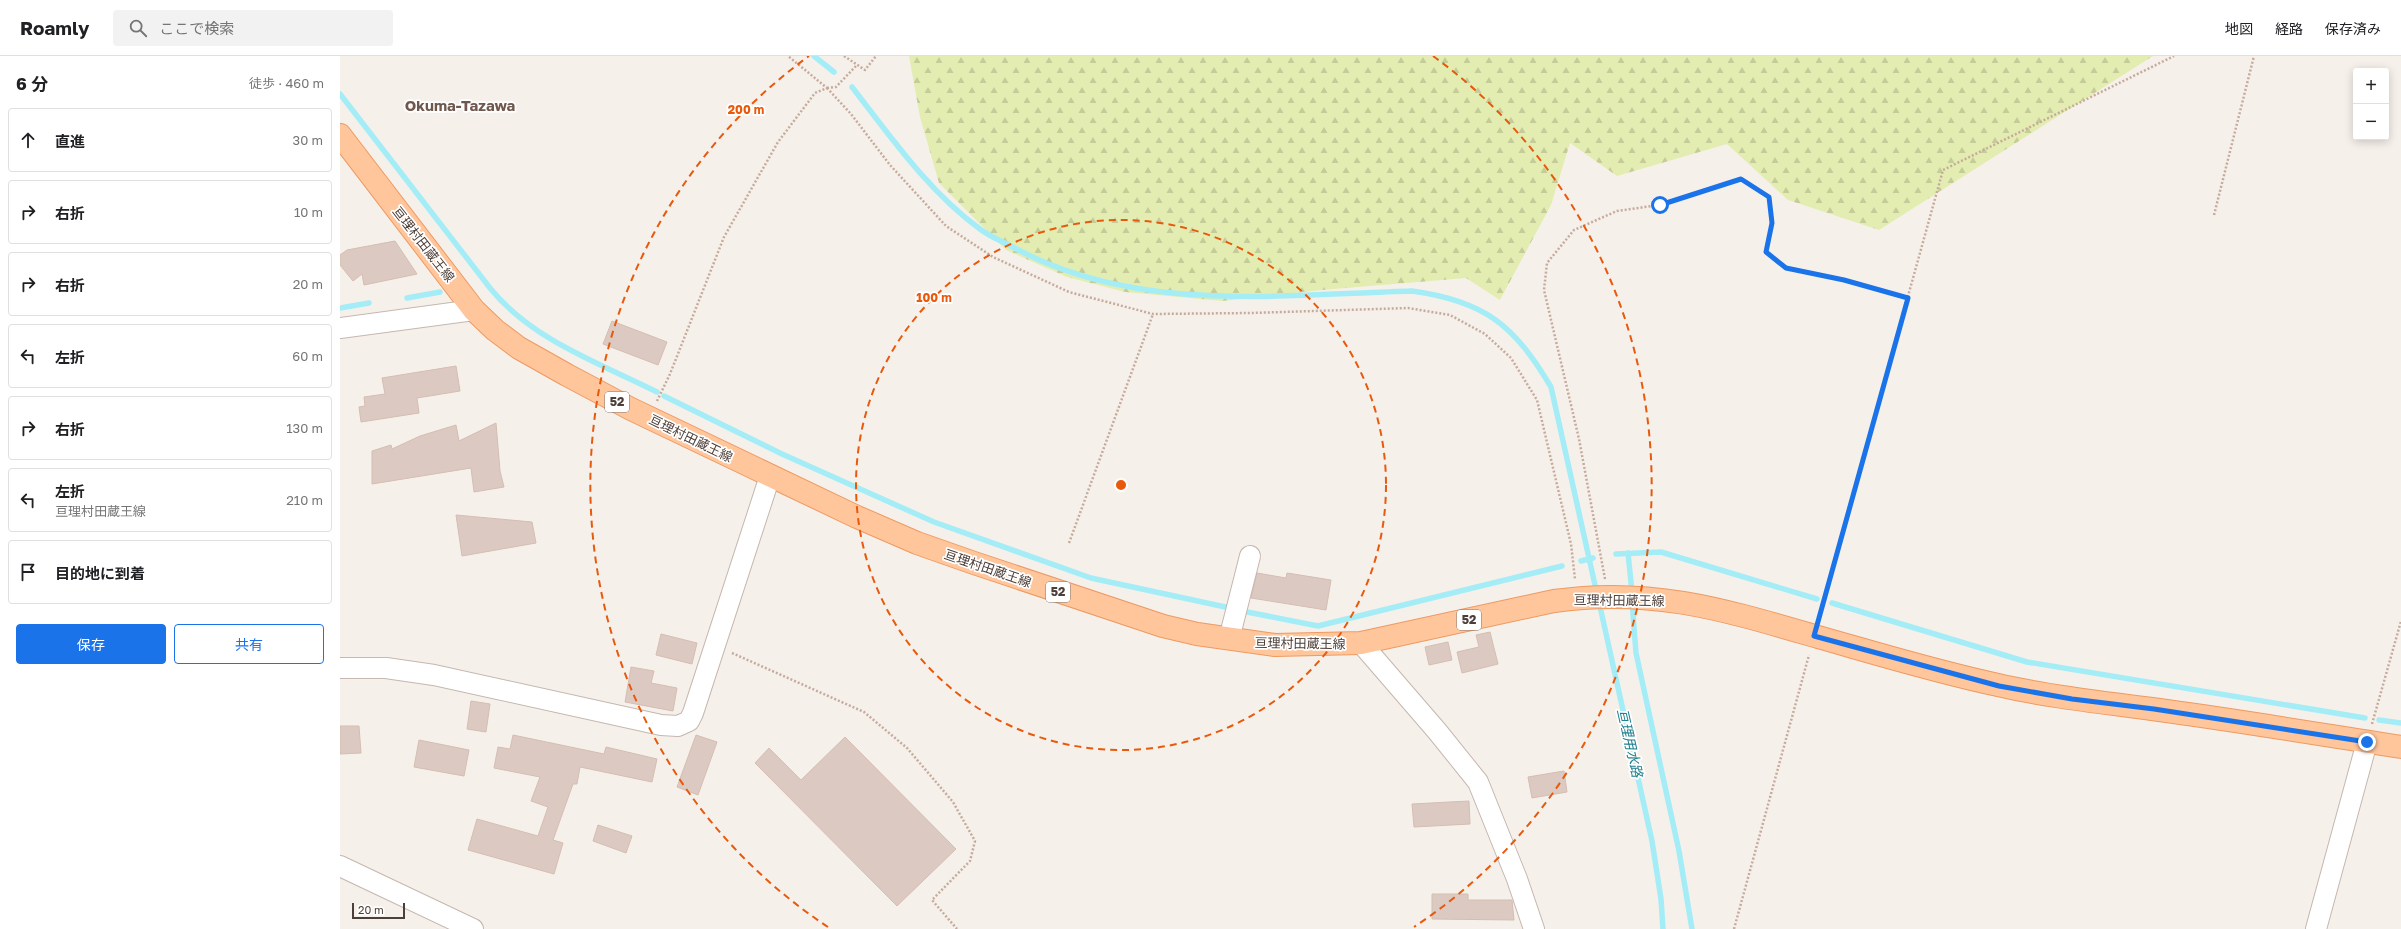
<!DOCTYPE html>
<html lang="ja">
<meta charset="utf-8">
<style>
body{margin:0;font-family:"Golos Text","Noto Sans JP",sans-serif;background:#f2f2f2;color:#202124}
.controls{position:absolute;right:12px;top:12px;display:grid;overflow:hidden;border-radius:4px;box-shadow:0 2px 10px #0003}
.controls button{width:36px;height:36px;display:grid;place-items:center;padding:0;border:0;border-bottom:1px solid #e0e0e0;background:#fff;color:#202124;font:20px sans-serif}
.scale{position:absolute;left:12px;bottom:10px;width:53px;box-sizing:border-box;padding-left:4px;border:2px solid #4c3e38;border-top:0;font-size:11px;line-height:14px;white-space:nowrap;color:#4c3e38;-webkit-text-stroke:3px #fff;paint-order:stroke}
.stop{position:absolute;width:12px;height:12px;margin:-9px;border:3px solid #1a73e8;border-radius:50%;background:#fff}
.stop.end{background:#1a73e8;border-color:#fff;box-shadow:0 1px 4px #0008}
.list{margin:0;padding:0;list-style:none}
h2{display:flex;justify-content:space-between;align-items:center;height:52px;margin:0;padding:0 16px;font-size:17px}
h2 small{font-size:13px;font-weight:400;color:#757577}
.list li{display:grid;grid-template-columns:26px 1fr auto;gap:12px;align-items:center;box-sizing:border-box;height:64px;margin:0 8px 8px;padding:0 8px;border:1px solid #e0e0e0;border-radius:4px}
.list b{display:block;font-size:15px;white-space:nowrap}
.list p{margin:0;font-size:13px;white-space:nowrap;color:#757577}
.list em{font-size:13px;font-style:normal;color:#757577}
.actions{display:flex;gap:8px;padding:12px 16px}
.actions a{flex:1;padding:9px 0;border:1px solid #1a73e8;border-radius:4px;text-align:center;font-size:14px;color:#1a73e8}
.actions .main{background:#1a73e8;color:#fff}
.icon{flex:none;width:22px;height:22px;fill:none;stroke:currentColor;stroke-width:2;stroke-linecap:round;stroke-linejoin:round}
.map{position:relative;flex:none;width:2061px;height:873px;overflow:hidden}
header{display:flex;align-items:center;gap:24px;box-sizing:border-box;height:56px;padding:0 20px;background:#fff;border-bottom:1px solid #e0e0e0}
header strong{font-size:19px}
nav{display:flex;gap:22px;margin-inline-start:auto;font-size:14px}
.search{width:280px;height:36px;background:#f2f2f2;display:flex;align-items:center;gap:10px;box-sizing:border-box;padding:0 14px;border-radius:4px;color:#757577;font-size:15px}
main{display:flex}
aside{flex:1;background:#fff}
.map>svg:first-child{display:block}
.forest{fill:url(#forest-firs)}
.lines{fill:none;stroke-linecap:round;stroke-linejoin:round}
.stream{stroke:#a4edf7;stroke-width:5.5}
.building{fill:#dccac2;stroke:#d5bdb2}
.minor-casing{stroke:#c6b7af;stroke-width:22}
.major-casing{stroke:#ee9a61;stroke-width:24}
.path{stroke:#c6ab9c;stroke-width:2.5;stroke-dasharray:2 2;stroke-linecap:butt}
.minor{stroke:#fff;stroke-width:20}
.major{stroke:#ffc59b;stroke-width:22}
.route{stroke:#1a73e8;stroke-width:5}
.ring{fill:none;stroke:#e8590c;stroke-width:2;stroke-dasharray:7 5}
.labels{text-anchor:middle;stroke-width:3.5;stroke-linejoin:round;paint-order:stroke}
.shield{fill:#fff;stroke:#827874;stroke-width:1}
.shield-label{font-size:12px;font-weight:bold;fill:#4c3e38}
.street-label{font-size:13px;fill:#4c3e38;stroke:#fff}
.water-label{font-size:14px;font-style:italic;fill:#20808e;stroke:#fff}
.quarter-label{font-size:15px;font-weight:bold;fill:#70584e;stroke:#fff}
.centre{fill:#e8590c;stroke:#fff;stroke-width:2}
.ring-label{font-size:12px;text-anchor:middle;font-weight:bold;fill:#e8590c;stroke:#fff;stroke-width:3.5;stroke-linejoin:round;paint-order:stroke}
</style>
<header>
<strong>Roamly</strong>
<div class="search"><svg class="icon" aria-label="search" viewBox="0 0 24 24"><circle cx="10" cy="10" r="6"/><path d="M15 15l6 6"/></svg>ここで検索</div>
<nav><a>地図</a><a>経路</a><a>保存済み</a></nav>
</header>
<main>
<aside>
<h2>6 分<small>徒歩 · 460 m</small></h2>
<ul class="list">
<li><svg class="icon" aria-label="ahead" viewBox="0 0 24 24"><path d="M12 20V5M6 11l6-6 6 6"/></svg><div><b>直進</b></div><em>30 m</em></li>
<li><svg class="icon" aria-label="right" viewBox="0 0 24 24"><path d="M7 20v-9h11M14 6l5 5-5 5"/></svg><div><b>右折</b></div><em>10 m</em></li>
<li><svg class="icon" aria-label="right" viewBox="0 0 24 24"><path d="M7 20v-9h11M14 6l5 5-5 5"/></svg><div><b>右折</b></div><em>20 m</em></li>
<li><svg class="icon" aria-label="left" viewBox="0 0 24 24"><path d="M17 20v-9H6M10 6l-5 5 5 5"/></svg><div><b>左折</b></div><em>60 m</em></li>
<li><svg class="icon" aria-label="right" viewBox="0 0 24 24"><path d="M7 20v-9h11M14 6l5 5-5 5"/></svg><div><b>右折</b></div><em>130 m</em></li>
<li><svg class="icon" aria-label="left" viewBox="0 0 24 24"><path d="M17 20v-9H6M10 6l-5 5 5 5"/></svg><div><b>左折</b><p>亘理村田蔵王線</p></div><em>210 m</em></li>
<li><svg class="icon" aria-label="arrive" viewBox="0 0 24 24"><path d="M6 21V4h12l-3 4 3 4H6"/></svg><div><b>目的地に到着</b></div></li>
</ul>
<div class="actions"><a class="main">保存</a><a>共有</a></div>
</aside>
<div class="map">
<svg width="2061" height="873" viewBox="0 0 2061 873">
<defs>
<pattern id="forest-firs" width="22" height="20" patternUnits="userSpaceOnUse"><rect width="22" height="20" fill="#e4edb1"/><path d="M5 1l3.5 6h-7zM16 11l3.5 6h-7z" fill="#c5cc99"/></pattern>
</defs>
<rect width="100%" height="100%" fill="#f6f0eb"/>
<polygon class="forest" points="569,0 1813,0 1539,174 1448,144 1387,88 1277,120 1230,87 1211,149 1160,244 1126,222 982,234 882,245 785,236 727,221 666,194 599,127 580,61"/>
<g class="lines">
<g class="stream">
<polyline points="474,0 494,16"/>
<path d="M 512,31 C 550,80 589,136 640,173 C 649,180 661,185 671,190 C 793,258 939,239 1072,235 C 1145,245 1174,269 1211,331 L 1257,538"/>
<path d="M 0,38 L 150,232 C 192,284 259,307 317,336"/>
<polyline points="67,242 100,236"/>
<polyline points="0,252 29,247"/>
<polyline points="324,340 442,398 594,466 751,522 890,552"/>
<polyline points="1288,497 1292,536"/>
<polyline points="1276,498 1321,496 1477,543"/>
<polyline points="1241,505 1253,502"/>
<polyline points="1292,545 1296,597 1339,795 1352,873"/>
<polyline points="1259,546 1312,785 1321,843 1323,873"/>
<polyline points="1492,547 1687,606 2025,662"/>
<polyline points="902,555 978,570 1222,510"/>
<polyline points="2039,664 2061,667"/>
</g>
</g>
<g class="building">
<polygon points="55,185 77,218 24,229 22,218 13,225 0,209 0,199 7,194"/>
<polygon points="272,265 327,286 318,309 263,288"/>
<polygon points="116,310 120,335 77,342 79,357 21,366 19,351 25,350 24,341 45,338 42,322"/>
<polygon points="156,367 160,415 164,431 134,436 131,412 32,428 32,395 51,389 52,393 80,380 116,369 119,385"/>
<polygon points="116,459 192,466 196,487 122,500"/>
<polygon points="917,517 946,522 947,517 991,524 986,554 911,542"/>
<polygon points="1150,576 1158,608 1122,617 1117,596 1139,591 1136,579"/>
<polygon points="321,578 357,587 352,608 316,599"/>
<polygon points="1108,586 1112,604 1089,609 1085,591"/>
<polygon points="291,611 314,615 311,627 337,632 333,655 285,646"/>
<polygon points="131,645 150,648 146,676 127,673"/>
<polygon points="0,670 19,670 21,697 0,698"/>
<polygon points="173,679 264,698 266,691 317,703 312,726 240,711 237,728 233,728 213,784 223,787 214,818 128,794 137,763 198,780 208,751 191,745 200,721 154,712 158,691 170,693"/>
<polygon points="356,679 377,686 358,739 337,731"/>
<polygon points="505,681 616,793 557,850 415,707 429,692 461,724"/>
<polygon points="79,684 129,694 124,720 74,711"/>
<polygon points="1224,715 1227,736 1192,742 1188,721"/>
<polygon points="1129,745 1130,768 1074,771 1072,748"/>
<polygon points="258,769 292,780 286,797 253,785"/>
<polygon points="1092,838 1128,838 1128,844 1172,844 1174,864 1092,863"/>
</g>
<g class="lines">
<g class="minor-casing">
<g id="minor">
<polyline points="0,272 134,254"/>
<polyline points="889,583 910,500"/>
<polyline points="1021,587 1097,675 1138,726 1177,823 1194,873"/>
<polyline points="0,612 46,612 94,619 321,669 338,670 349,665 353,657 430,420"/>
<polyline points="0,810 133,873"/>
<polyline points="1976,873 2027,686"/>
</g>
</g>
<g class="major-casing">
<path id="major" d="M 0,79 L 134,254 L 155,274 L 179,292 L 227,319 L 291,353 L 517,461 L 577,487 L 634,507 L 823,570 L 857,578 L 935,589 L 1021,587 L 1214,545 C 1312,531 1385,554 1478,581 C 1538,598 1597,616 1658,629 C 1709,641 1761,646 1812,653 C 1895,664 1978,678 2061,691"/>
</g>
<g class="path">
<polyline points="504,0 525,14 536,0"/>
<polyline points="487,32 511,58 550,109 606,170 653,201 729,236 813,258 911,257 1068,252 1110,259 1145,278 1171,302 1197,344 1231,488 1235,523"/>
<polyline points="487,32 496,31 516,10"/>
<polyline points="1874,159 1914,0"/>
<polyline points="317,345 330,318 384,181 438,86 475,37 487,32 448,0"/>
<polyline points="729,487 813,258"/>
<polyline points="1265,523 1239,383 1204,234 1207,207 1234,174 1277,155 1319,149 1401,123 1429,141 1432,167 1425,196 1446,211 1504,224 1568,242"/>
<polyline points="1479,561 1603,114 1834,0"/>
<polyline points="392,597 524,656 567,692 613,746 635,785 630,805 592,844 617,873"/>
<polyline points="2032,668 2061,565"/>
<polyline points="1394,873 1469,599"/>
</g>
<use href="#minor" class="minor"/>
<use href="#major" class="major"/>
</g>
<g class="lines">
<polyline class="route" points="1320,149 1401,123 1429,141 1432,167 1426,196 1446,212 1504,224 1568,242 1474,580 1659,630 1732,643 1814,653 2027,686"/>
</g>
<g class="ring">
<circle cx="781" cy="429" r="265"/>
<path d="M488 871A530 530 0 0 1 469 0M1093 0A530 530 0 0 1 1074 871"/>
</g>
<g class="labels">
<g class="shield">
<rect x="265" y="336" width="24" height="20" rx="3"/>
<rect x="706" y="526" width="24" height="20" rx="3"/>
<rect x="1117" y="554" width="24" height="20" rx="3"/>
</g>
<g class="shield-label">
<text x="277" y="350">52</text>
<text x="718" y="540">52</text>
<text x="1129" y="568">52</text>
</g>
<g class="street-label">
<text transform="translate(84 188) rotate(52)" y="5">亘理村田蔵王線</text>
<text transform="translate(351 382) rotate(26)" y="5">亘理村田蔵王線</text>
<text transform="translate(648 512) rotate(19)" y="5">亘理村田蔵王線</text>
<text transform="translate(1279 544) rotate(1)" y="5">亘理村田蔵王線</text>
<text transform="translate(960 587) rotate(1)" y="5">亘理村田蔵王線</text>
</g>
<g class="water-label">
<text transform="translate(1290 687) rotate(77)" y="5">亘理用水路</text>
</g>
<g class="quarter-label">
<text x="120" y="55">Okuma-Tazawa</text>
</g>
</g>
<circle cx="781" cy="429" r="6" class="centre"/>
<g class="ring-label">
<text x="406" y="58">200 m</text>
<text x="594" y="246">100 m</text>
</g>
</svg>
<div class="controls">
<button>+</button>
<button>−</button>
</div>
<div class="scale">20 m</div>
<div class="stop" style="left:1320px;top:149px"></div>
<div class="stop end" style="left:2027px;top:686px"></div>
</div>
</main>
